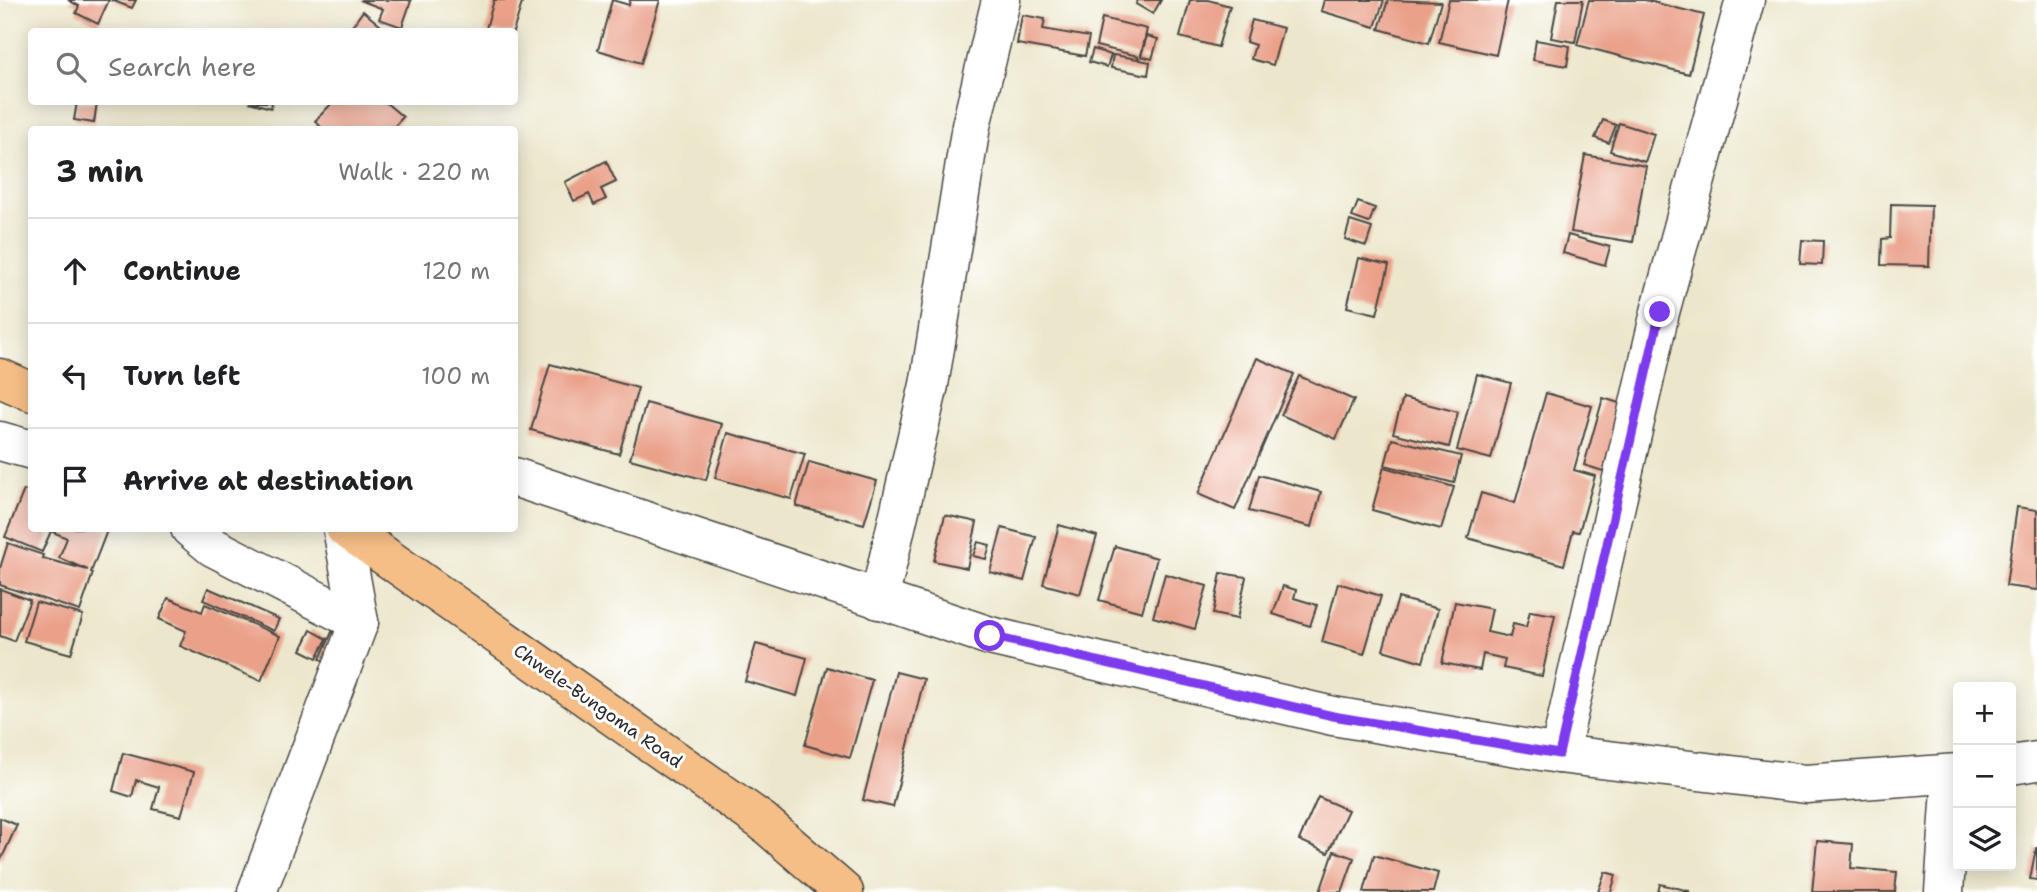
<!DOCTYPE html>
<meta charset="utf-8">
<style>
body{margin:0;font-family:"Shantell Sans",sans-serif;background:#f2f2f2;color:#202124}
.controls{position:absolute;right:21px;bottom:21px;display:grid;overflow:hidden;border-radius:7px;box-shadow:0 4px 18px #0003}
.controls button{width:63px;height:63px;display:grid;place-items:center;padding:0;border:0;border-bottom:2px solid #e0e0e0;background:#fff;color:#202124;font:35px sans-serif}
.stop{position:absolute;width:21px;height:21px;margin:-16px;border:5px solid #7c3aed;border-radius:50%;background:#fff}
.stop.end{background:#7c3aed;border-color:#fff;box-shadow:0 2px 7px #0008}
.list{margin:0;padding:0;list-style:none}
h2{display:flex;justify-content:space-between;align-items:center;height:91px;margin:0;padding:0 28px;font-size:30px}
h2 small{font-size:23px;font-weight:400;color:#757577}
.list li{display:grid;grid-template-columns:46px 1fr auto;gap:21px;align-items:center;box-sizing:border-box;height:105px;padding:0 28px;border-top:2px solid #e0e0e0}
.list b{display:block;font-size:26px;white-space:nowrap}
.list em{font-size:23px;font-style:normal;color:#757577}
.icon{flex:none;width:38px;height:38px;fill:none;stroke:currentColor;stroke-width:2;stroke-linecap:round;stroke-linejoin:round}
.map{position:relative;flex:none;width:2037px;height:892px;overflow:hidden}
.search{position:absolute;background:#fff;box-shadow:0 4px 18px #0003;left:28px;top:28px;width:490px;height:77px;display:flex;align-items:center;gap:18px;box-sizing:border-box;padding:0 24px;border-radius:7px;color:#757577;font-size:26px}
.panel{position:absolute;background:#fff;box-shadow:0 4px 18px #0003;left:28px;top:126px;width:490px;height:406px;border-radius:7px}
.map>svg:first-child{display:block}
.building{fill:#eaa089}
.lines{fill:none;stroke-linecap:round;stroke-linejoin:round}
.minor-casing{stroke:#484743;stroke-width:41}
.major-casing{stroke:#484743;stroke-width:41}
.minor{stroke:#fff;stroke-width:38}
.major{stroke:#f6be87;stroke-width:38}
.route{stroke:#7c3aed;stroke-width:9}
.labels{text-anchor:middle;stroke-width:6;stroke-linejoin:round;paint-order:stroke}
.street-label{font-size:18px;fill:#2b2b2b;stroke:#fff}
</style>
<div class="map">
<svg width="2037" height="892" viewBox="0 0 2037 892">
<rect width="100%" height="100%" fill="#fff"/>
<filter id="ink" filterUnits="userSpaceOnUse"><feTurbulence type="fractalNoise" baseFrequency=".0143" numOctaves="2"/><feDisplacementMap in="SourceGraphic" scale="14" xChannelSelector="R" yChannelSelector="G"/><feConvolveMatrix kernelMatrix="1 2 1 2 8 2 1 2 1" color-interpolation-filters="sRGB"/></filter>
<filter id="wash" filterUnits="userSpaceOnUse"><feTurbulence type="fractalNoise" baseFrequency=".00686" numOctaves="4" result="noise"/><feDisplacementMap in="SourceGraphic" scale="28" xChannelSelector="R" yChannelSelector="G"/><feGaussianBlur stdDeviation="1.57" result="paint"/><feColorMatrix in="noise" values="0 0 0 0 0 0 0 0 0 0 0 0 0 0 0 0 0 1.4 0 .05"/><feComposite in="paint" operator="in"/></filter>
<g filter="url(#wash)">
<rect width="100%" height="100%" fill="#ece7cc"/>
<g id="blocks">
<g class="building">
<polygon points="68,0 109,0 98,24 76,13 79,6"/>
<polygon points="111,0 136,0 132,8"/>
<polygon points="360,0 408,0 411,1 402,27 379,19 383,9"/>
<polygon points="494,0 523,0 513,32 485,32"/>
<polygon points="612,0 629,5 630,0 660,0 641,63 598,50"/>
<polygon points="1138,0 1161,0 1153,14 1136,4"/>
<polygon points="1190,0 1208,0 1230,6 1218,47 1180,37"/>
<polygon points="1324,0 1384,0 1375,27 1321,11"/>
<polygon points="1388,0 1441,2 1429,43 1379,29"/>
<polygon points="1449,0 1508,0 1496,55 1439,42"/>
<polygon points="1558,0 1583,0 1575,42 1551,38"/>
<polygon points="1589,0 1645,0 1704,15 1689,74 1577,45"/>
<polygon points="363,11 388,32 348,32"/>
<polygon points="1022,15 1045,19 1043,29 1089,37 1085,56 1017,44"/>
<polygon points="1102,18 1147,29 1140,60 1150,62 1148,75 1111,68 1113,55 1138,59 1138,56 1096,46"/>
<polygon points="1252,20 1283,28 1273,65 1251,59 1255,45 1246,42"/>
<polygon points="1147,36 1158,39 1152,59 1141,56"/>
<polygon points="1536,40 1570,46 1567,66 1533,60"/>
<polygon points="1093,49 1111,55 1107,67 1089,62"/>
<polygon points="77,102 97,102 94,123 74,120"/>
<polygon points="249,102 272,102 271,108"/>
<polygon points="333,102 385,102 403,117 391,130 324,130 315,121"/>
<polygon points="1603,120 1616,125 1609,143 1595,138"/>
<polygon points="1619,123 1654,134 1645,162 1610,151"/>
<polygon points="1585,155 1646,166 1633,242 1571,232"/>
<polygon points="606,161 616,182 601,189 606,199 594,205 589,194 574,201 565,182"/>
<polygon points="1358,202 1375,208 1369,223 1352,217"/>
<polygon points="1891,204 1931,205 1929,266 1881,265 1882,239 1890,238"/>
<polygon points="1350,221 1372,228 1366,246 1345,239"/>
<polygon points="1568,235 1610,247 1605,265 1563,253"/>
<polygon points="1802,240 1823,241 1822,265 1800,264"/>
<polygon points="1359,258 1389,265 1377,314 1347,307"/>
<polygon points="1257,358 1294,374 1235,510 1198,494"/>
<polygon points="550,364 638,388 619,454 531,430"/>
<polygon points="1477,374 1511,383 1491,459 1457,450"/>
<polygon points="1299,376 1354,400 1336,439 1281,415"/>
<polygon points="1546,393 1592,406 1574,470 1595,476 1579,532 1573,531 1564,565 1468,538 1481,493 1515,503"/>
<polygon points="1403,398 1458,412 1449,447 1393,433"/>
<polygon points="1603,398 1622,404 1603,471 1584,465"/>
<polygon points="646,403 722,424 706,480 630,459"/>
<polygon points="728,433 805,454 791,499 715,478"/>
<polygon points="1392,439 1461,456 1454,483 1385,465"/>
<polygon points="809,462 877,481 864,524 796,506"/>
<polygon points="1384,467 1454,487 1441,529 1372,510"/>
<polygon points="1259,475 1321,492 1312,527 1249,511"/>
<polygon points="24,490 32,493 32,528 108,528 91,572 93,573 80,611 0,585 0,568 8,543 43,555 42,558 88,570 59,558 67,538 51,531 42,552 5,537"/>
<polygon points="2017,507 2037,510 2037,590 2006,586"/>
<polygon points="945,515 977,522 967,568 934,561"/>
<polygon points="1059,525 1097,536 1080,594 1043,584"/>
<polygon points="1002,528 1036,537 1024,581 990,572"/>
<polygon points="978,542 990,545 986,559 973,556"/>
<polygon points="1115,546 1157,558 1142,612 1099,600"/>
<polygon points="1221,573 1246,577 1237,619 1213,614"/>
<polygon points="1165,574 1207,586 1195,629 1153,617"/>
<polygon points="1338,583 1381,596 1364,654 1322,642"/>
<polygon points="1283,586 1296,590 1294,598 1317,605 1310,626 1273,614"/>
<polygon points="208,588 279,619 274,631 203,600"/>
<polygon points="0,589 30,600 14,641 0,636"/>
<polygon points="168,598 202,612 205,604 280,636 261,681 180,646 186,631 159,619"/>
<polygon points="1398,598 1438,609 1423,662 1383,650"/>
<polygon points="36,602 83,615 71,654 24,641"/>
<polygon points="1455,602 1492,609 1487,632 1510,637 1513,624 1526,627 1530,611 1555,615 1542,676 1503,668 1505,659 1483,654 1480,670 1442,663"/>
<polygon points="311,630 327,639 317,658 301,650"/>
<polygon points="332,632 341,637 330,663 320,659"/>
<polygon points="756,644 807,658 797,696 745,681"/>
<polygon points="827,667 872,680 850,758 805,745"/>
<polygon points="896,672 924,679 893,807 863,800"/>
<polygon points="123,753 194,772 181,816 153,809 159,787 136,780 132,797 113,791"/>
<polygon points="1318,797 1348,810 1328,853 1299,840"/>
<polygon points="0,818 17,825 0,862"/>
<polygon points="1817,841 1853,844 1851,868 1897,872 1895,892 1812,892"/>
<polygon points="2036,848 2037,848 2037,880 2030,879"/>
<polygon points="1334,851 1354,858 1342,892 1320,892"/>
<polygon points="1374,855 1438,873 1433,892 1364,892"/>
<polygon points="1605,872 1616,875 1611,892 1598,892"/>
<polygon points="1660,884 1690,891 1690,892 1658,892"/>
</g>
</g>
</g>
<g filter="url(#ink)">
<use href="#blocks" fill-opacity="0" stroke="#484743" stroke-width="2"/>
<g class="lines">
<g class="minor-casing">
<g id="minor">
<polyline points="0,441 32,450"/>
<polyline points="514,477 990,636 1333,716 1559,754 1806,784 1958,773"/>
<polyline points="190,528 213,547 359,622"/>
<polyline points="879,600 929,385 971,126 1001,0"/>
<polyline points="1559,754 1660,312 1745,0"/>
<polyline points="2011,765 2037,761"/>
<polyline points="257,892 359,622 342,528"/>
<polyline points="1944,892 1952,774"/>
</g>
</g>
<g class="major-casing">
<g id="major">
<polyline points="0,378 32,392"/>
<polyline points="345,528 762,821 844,892"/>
</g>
</g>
<use href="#minor" class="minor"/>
<use href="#major" class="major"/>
</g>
</g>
<g class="lines" filter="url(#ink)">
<polyline class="route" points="990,636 1333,716 1559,754 1660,312"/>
</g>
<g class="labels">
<g class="street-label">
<text transform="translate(598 706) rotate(35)" y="6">Chwele-Bungoma Road</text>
</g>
</g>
</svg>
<div class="controls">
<button>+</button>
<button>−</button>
<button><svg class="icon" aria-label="layers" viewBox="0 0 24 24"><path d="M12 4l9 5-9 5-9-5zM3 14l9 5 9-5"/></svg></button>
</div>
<div class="stop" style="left:990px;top:636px"></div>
<div class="stop end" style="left:1660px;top:312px"></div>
<div class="search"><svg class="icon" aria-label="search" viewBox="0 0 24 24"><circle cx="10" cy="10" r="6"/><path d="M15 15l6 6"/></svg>Search here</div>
<section class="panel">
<h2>3 min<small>Walk · 220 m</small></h2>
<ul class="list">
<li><svg class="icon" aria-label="ahead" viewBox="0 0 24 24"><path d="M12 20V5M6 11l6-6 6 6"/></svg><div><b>Continue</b></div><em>120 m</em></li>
<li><svg class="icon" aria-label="left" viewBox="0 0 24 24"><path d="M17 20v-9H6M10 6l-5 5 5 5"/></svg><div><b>Turn left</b></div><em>100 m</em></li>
<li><svg class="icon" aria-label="arrive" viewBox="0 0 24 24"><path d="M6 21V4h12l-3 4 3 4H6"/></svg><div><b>Arrive at destination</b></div></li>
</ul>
</section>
</div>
